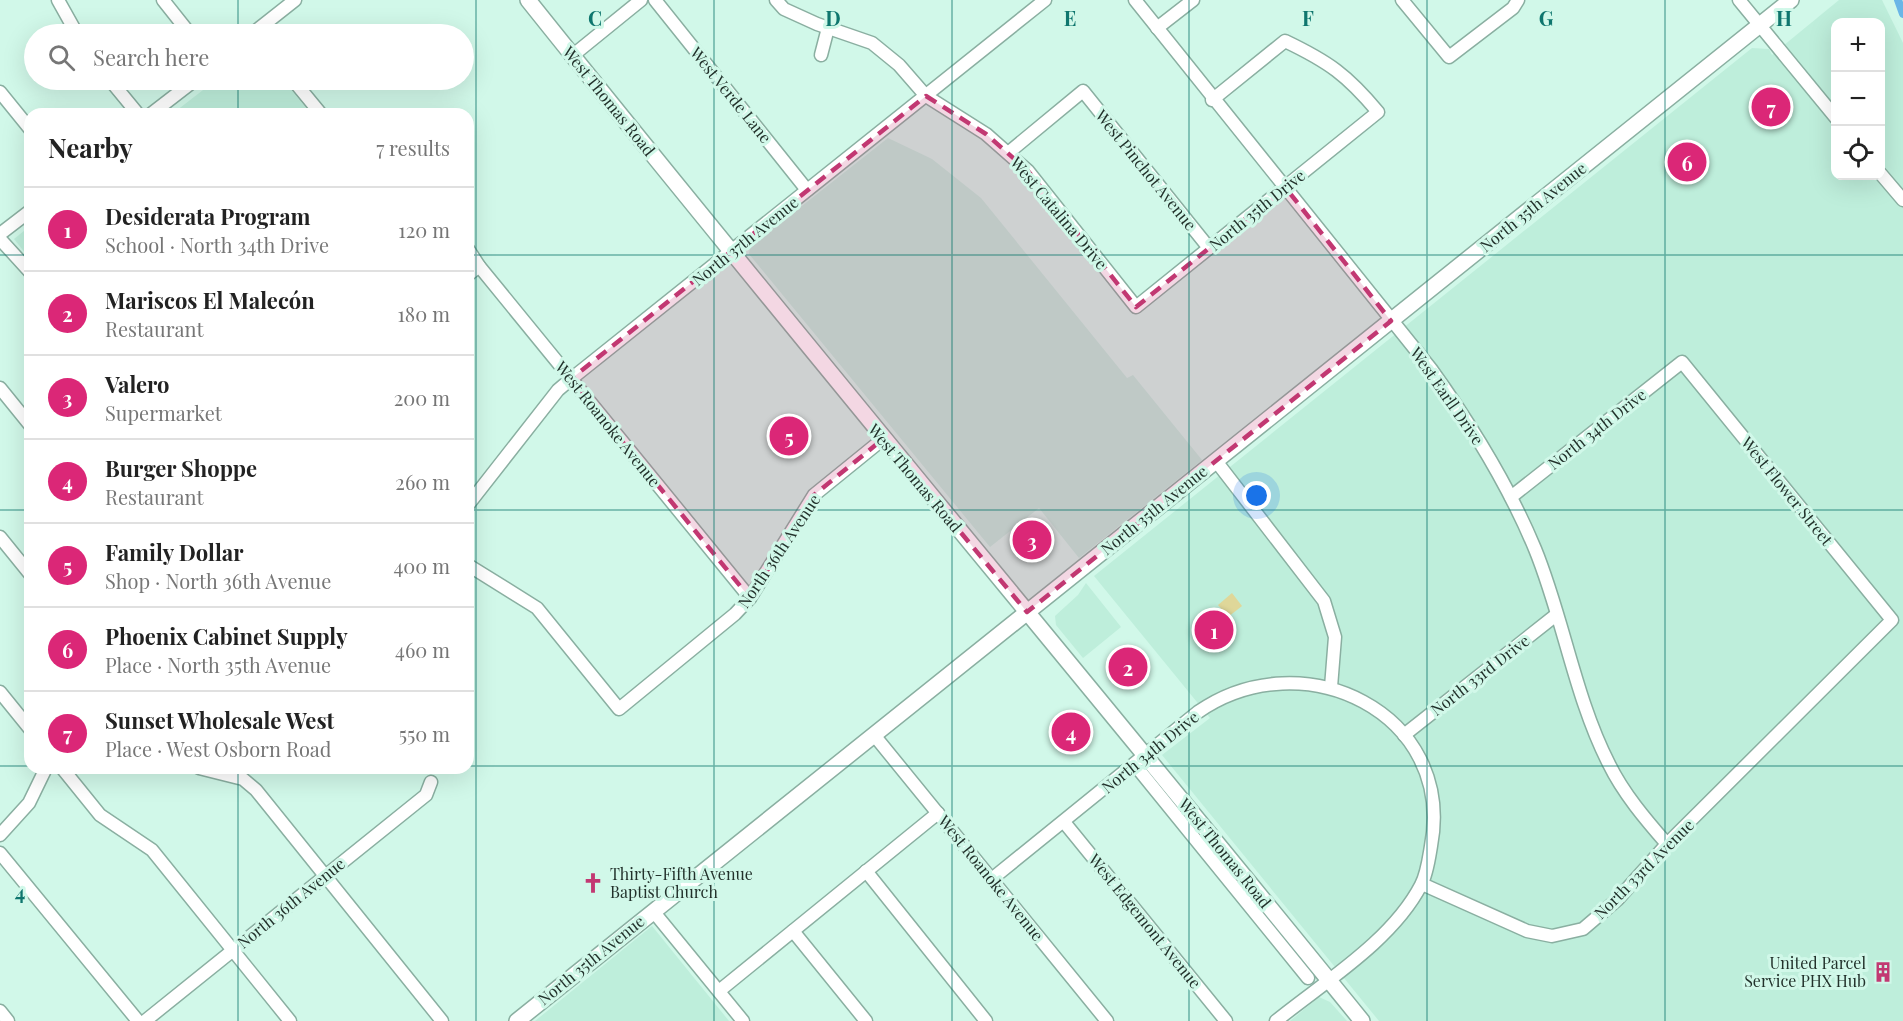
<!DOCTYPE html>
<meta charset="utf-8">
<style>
body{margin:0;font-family:"Playfair Display",serif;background:#f2f2f2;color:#222}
.controls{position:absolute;right:18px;top:18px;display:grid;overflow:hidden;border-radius:12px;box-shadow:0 6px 24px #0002}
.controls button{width:54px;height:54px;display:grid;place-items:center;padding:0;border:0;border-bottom:2px solid #e0e0e0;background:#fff;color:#222;font:30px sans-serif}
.you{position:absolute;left:1257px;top:496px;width:21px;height:21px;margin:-15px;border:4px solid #fff;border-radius:50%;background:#1a73e8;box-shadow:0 0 0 9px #1a73e833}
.badge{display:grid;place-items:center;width:39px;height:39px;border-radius:50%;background:#db2777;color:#fff;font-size:20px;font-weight:700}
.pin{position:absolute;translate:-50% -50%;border:3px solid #fff;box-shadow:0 2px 6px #0006}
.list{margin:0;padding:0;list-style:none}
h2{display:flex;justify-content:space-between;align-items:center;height:78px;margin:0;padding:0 24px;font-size:26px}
h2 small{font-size:20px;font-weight:400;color:#767676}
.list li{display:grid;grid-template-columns:39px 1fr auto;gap:18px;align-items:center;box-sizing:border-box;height:84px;padding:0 24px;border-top:2px solid #e0e0e0}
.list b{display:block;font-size:22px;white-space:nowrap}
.list p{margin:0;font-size:20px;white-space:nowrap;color:#767676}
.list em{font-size:20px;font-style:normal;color:#767676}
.icon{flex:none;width:33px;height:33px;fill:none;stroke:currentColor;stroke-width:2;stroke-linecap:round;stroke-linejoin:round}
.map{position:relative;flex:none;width:1903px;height:1021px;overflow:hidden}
.search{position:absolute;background:#fff;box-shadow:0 6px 24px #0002;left:24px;top:24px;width:450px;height:66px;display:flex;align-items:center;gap:15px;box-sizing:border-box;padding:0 21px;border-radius:33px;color:#767676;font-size:22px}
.panel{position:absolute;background:#fff;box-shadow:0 6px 24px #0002;left:24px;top:108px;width:450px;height:666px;border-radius:18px}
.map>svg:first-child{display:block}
.built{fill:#beeedb;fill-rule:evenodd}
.green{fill:#dfd799}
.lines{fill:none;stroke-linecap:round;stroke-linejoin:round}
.canal{stroke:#6ab6e7;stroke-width:8}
.minor-casing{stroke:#8aafa1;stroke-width:15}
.major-casing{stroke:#8aafa1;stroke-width:18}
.minor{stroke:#fff;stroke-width:12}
.major{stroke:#fff;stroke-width:15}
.marked{fill:#c23872;fill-opacity:0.2;stroke:#c23872;stroke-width:4.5;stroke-dasharray:12 8;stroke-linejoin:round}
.grid{fill:none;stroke:#0f766e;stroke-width:1.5;stroke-opacity:0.55}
.labels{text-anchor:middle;stroke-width:6;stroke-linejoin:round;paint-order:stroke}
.street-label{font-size:16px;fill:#22312b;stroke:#d1f8e9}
.poi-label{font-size:16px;fill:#22312b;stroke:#d1f8e9;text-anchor:start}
.grid-label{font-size:20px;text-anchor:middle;font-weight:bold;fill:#0f766e;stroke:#d1f8e9;stroke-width:6;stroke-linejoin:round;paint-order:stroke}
</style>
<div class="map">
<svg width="1903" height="1021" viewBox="0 0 1903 1021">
<rect width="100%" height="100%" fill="#d1f8e9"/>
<g class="built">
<path d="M 1839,0 L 1882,0 L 1903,43 L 1903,1021 L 1379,1021 L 1162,755 L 1210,718 L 1094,576 L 1752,48 L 1769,49 L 1772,55 ZM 1836,22 L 1880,22 L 1880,176 L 1836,176 Z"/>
<polygon points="216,80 283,80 311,114 172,114"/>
<polygon points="888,138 932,159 981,198 1127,378 1133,375 1202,460 1079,558 1039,508 990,547 749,254 750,247"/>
<polygon points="30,226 30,259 14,239"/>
<polygon points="1086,583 1121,627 1083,658 1056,625 1055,616 1078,595"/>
<polygon points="652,926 729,1021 535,1021"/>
<polygon points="1319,997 1330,1002 1347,1021 1290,1021"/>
</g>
<polygon class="green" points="1232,593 1242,606 1228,617 1218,605"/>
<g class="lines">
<polyline class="canal" points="1898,0 1903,14"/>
<g class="minor-casing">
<g id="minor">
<polyline points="58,0 77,34"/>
<polyline points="163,0 190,34"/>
<polyline points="655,0 807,190"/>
<path d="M 776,0 L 784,9 L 817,24 L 872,43 L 899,65 L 926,96 L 986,134 L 1028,171 L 1136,307 L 1378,112 C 1347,75 1329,62 1285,41 L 1212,100"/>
<path d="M 1135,0 L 1431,369 C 1472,426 1508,484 1535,549 C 1563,617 1575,698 1609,764 C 1623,793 1646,820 1667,844"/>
<polyline points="1402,0 1449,57 1513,8 1518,0"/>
<polyline points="1739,0 1836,118"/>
<polyline points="1157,28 1193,0"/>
<polyline points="252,34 295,0"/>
<polyline points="821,55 828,28"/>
<polyline points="572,56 641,0"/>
<polyline points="110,80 138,114"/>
<polyline points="293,80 321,114"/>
<polyline points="0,92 30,129"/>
<polyline points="151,114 195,80"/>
<polyline points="1008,153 1083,91 1209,248"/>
<polyline points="1880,173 1903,200"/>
<polyline points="0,234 30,211"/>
<polyline points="0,239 30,272"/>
<polyline points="468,249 479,266 750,598"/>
<polyline points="468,275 479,266"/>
<polyline points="0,388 30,425"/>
<polyline points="1216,461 1324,601 1335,637 1331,687"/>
<polyline points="468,505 558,390 571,379 1045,0"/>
<polyline points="0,537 30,574"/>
<polyline points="468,565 537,608 619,709 735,614 750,598 814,495 883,439"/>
<polyline points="0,692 30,729"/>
<polyline points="874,735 1107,1021"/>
<polyline points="1404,735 1556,615"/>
<polyline points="1135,765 1308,978"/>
<polyline points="62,768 100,815 152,850 290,1021"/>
<polyline points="199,768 243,779 256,790 442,1021"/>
<polyline points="1064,822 1226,1021"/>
<polyline points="0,835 29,803 46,768"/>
<polyline points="0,853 138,1021"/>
<polyline points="866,871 986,1021"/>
<path d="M 993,878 L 1198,712 C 1303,639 1456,713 1431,846 C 1429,858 1427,874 1421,885 C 1392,941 1324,982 1276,1021"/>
<polyline points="1422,884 1527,931 1552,936 1583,929 1618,899 1667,844 1892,620 1682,362 1511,497"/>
<polyline points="653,911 743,1021"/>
<polyline points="793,931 866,1021"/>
<polyline points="719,991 938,813"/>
<polyline points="0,1011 8,1021"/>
<polyline points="145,1021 426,795 431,782"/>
</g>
</g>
<g class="major-casing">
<g id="major">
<path d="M 528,0 C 802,343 1085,679 1362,1021"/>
<polyline points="517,1021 1791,0"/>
</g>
</g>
<use href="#minor" class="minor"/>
<use href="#major" class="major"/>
</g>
<path class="marked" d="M 926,96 L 986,134 L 1028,171 L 1136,307 L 1285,187 L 1391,321 L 1027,612 L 883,439 L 814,495 L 750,598 L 571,379 Z"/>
<path class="grid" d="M 238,0 L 238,34M 476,0 L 476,1021M 714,0 L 714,1021M 952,0 L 952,1021M 1189,0 L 1189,1021M 1427,0 L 1427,1021M 1665,0 L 1665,1021M 238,80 L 238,114M 0,255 L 30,255M 468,255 L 1903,255M 0,510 L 30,510M 468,510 L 1903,510M 0,766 L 30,766M 468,766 L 1903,766M 238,768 L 238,1021"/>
<defs>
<g id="church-bare" transform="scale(1.62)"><path d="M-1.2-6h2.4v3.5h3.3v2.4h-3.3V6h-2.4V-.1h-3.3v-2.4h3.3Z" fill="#c23872" stroke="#d1f8e9" stroke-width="2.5" paint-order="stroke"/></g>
<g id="building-bare" transform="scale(1.62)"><path d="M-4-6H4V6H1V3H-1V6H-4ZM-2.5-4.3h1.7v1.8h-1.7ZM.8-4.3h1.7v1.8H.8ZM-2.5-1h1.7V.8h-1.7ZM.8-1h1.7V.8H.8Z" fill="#c23872" stroke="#d1f8e9" stroke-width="2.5" paint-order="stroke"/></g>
</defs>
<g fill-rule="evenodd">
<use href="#church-bare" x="593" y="883"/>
<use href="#building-bare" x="1883" y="972"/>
</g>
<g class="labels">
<g class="street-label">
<text transform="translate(731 95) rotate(51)" y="6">West Verde Lane</text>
<text transform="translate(609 101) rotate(51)" y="6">West Thomas Road</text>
<text transform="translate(1146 170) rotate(51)" y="6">West Pinchot Avenue</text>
<text transform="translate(1533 207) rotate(-39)" y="6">North 35th Avenue</text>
<text transform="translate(1257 210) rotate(-39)" y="6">North 35th Drive</text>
<text transform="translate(1059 213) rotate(50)" y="6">West Catalina Drive</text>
<text transform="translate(745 241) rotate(-39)" y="6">North 37th Avenue</text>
<text transform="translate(1447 396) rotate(55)" y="6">West Earll Drive</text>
<text transform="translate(608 424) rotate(51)" y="6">West Roanoke Avenue</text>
<text transform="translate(1597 429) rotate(-38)" y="6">North 34th Drive</text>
<text transform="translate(915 478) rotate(50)" y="6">West Thomas Road</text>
<text transform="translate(1787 491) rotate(51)" y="6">West Flower Street</text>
<text transform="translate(1154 510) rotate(-39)" y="6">North 35th Avenue</text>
<text transform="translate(779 551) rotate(-56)" y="6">North 36th Avenue</text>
<text transform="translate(1480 675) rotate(-38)" y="6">North 33rd Drive</text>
<text transform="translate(1150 752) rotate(-39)" y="6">North 34th Drive</text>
<text transform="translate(1225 853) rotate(51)" y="6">West Thomas Road</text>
<text transform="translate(1644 869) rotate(-45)" y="6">North 33rd Avenue</text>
<text transform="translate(991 878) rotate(51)" y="6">West Roanoke Avenue</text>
<text transform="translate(291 903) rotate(-39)" y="6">North 36th Avenue</text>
<text transform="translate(1145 921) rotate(51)" y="6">West Edgemont Avenue</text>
<text transform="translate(591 960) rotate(-39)" y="6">North 35th Avenue</text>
</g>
<g class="poi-label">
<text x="610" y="880">Thirty-Fifth Avenue<tspan x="610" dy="18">Baptist Church</tspan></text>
<text x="1866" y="969" text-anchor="end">United Parcel<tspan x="1866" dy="18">Service PHX Hub</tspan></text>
</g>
</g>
<g class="grid-label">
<text x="595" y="26">C</text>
<text x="833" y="26">D</text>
<text x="1070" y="26">E</text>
<text x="1308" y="26">F</text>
<text x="1546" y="26">G</text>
<text x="1784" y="26">H</text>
<text x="20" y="900">4</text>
</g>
</svg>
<div class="controls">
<button>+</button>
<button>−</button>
<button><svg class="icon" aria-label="locate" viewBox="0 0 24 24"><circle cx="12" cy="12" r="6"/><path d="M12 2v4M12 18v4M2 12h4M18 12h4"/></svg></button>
</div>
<div class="you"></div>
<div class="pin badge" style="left:1214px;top:630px">1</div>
<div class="pin badge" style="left:1128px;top:667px">2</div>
<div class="pin badge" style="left:1032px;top:540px">3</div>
<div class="pin badge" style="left:1071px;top:732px">4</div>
<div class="pin badge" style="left:789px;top:436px">5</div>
<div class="pin badge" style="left:1687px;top:162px">6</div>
<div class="pin badge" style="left:1771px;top:107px">7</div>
<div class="search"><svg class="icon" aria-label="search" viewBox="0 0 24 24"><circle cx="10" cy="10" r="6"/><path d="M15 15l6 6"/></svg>Search here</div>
<section class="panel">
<h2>Nearby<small>7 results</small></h2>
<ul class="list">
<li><span class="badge">1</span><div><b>Desiderata Program</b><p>School · North 34th Drive</p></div><em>120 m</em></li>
<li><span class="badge">2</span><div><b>Mariscos El Malecón</b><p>Restaurant</p></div><em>180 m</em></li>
<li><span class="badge">3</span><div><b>Valero</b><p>Supermarket</p></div><em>200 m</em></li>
<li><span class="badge">4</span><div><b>Burger Shoppe</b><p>Restaurant</p></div><em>260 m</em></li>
<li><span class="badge">5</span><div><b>Family Dollar</b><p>Shop · North 36th Avenue</p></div><em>400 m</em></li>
<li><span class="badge">6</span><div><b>Phoenix Cabinet Supply</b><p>Place · North 35th Avenue</p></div><em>460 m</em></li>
<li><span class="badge">7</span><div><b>Sunset Wholesale West</b><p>Place · West Osborn Road</p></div><em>550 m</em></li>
</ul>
</section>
</div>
